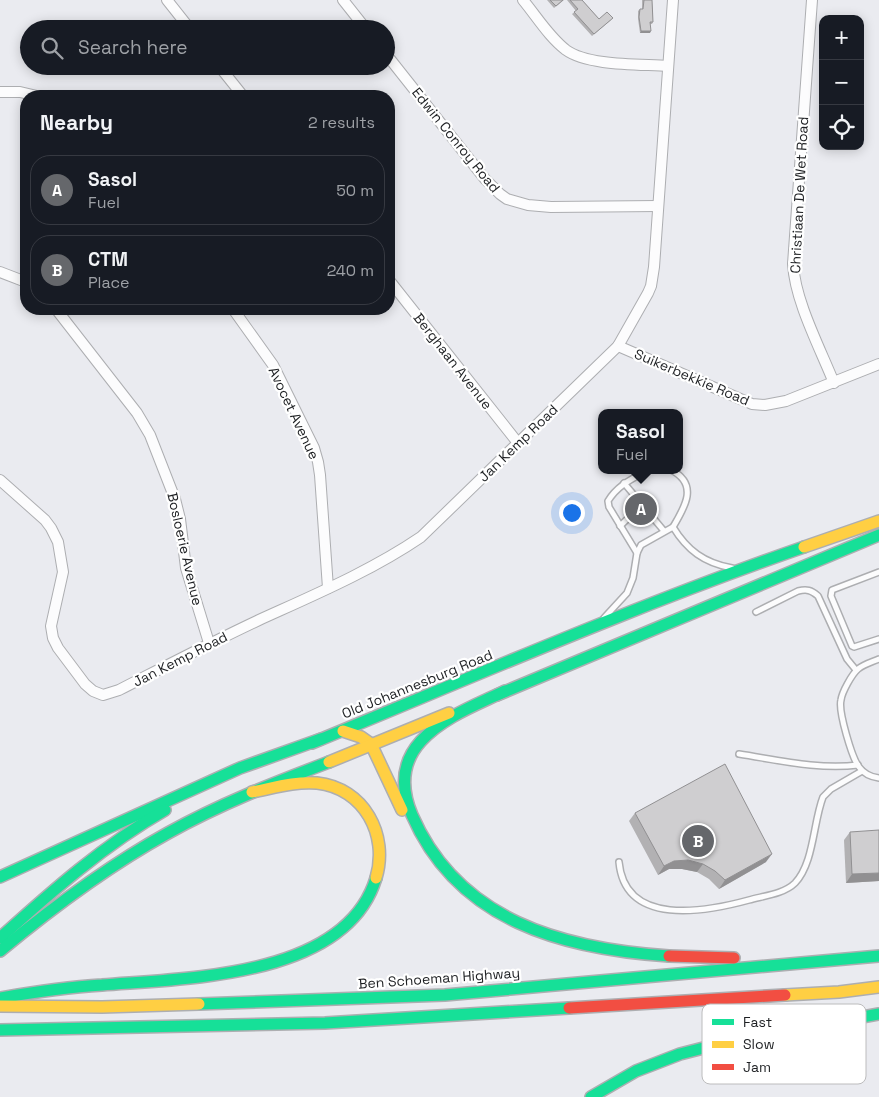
<!DOCTYPE html>
<meta charset="utf-8">
<style>
body{margin:0;font-family:"Space Grotesk",sans-serif;background:#242831;color:#f1f3f6}
.controls{position:absolute;right:15px;top:15px;display:grid;overflow:hidden;border-radius:10px;box-shadow:0 2px 12px #0003}
.controls button{width:45px;height:45px;display:grid;place-items:center;padding:0;border:0;border-bottom:1px solid #363941;background:#171b24;color:#f1f3f6;font:25px sans-serif}
.you{position:absolute;left:571px;top:512px;width:18px;height:18px;margin:-12px;border:4px solid #fff;border-radius:50%;background:#1a73e8;box-shadow:0 0 0 8px #1a73e833}
.badge{display:grid;place-items:center;width:32px;height:32px;border-radius:50%;background:#65676b;color:#fff;font-size:16px;font-weight:700}
.pin{position:absolute;translate:-50% -50%;border:2px solid #fff;box-shadow:0 1px 5px #0006}
.popup{position:absolute;left:598px;top:409px;width:85px;height:65px;box-sizing:border-box;display:grid;place-content:center;border-radius:10px;background:#171b24;filter:drop-shadow(0 1px 4px #0005);font-size:16px;white-space:nowrap;color:#9ea1a6}
.popup b{font-size:19px;color:#f1f3f6}
.popup::after{content:'';position:absolute;left:50%;top:100%;margin-left:-10px;border:10px solid transparent;border-top-color:#171b24}
.list{margin:0;padding:0;list-style:none}
h2{display:flex;justify-content:space-between;align-items:center;height:65px;margin:0;padding:0 20px;font-size:21px}
h2 small{font-size:16px;font-weight:400;color:#9ea1a6}
.list li{display:grid;grid-template-columns:32px 1fr auto;gap:15px;align-items:center;box-sizing:border-box;height:70px;margin:0 10px 10px;padding:0 10px;border:1px solid #363941;border-radius:20px}
.list b{display:block;font-size:19px;white-space:nowrap}
.list p{margin:0;font-size:16px;white-space:nowrap;color:#9ea1a6}
.list em{font-size:16px;font-style:normal;color:#9ea1a6}
.icon{flex:none;width:28px;height:28px;fill:none;stroke:currentColor;stroke-width:2;stroke-linecap:round;stroke-linejoin:round}
.map{position:relative;flex:none;width:879px;height:1097px;overflow:hidden}
.search{position:absolute;background:#171b24;box-shadow:0 2px 12px #0003;left:20px;top:20px;width:375px;height:55px;display:flex;align-items:center;gap:12px;box-sizing:border-box;padding:0 18px;border-radius:28px;color:#9ea1a6;font-size:19px}
.panel{position:absolute;background:#171b24;box-shadow:0 2px 12px #0003;left:20px;top:90px;width:375px;height:225px;border-radius:20px}
.map>svg:first-child{display:block}
.lines{fill:none;stroke-linecap:round;stroke-linejoin:round}
.lane-casing{stroke:#adaeb1;stroke-width:8}
.street-casing{stroke:#adaeb1;stroke-width:12}
.fast-casing{stroke:#adaeb1;stroke-width:14}
.slow-casing{stroke:#adaeb1;stroke-width:14}
.jam-casing{stroke:#adaeb1;stroke-width:14}
.lane{stroke:#fcfcfd;stroke-width:5}
.street{stroke:#fcfcfd;stroke-width:10}
.fast{stroke:#16e098;stroke-width:11}
.slow{stroke:#ffcf43;stroke-width:11}
.jam{stroke:#f24e42;stroke-width:11}
.wall{fill:#b2b1b3}
.shaded-wall{fill:#919092}
.building{fill:#cfced0;stroke:#919092}
.labels{text-anchor:middle;stroke-width:4.5;stroke-linejoin:round;paint-order:stroke}
.street-label{font-size:14px;fill:#1e2023;stroke:#fff}
.key{fill:#fff;stroke:#bcbcbd;stroke-width:1}
.key-label{font-size:14px;fill:#1e2023}
</style>
<div class="map">
<svg width="879" height="1097" viewBox="0 0 879 1097">
<rect width="100%" height="100%" fill="#eaebf0"/>
<g class="lines">
<g class="lane-casing">
<g id="lane">
<path d="M 671,470 C 699,484 685,507 673,527"/>
<polyline points="624,483 664,531"/>
<polyline points="620,526 642,505"/>
<path d="M 637,553 L 609,507 L 608,501 C 618,485 632,479 648,470"/>
<polyline points="879,572 832,590 831,596 852,646 854,647 879,639"/>
<path d="M 756,612 L 798,591 C 807,589 811,590 818,596 L 847,659 L 856,670"/>
<path d="M 604,618 L 627,593 L 633,578 L 637,553 L 641,545 L 673,527 C 687,550 704,563 732,568"/>
<path d="M 879,659 C 872,662 864,664 858,669 C 852,674 842,692 841,700 C 838,711 852,758 859,767 C 864,774 871,777 879,778"/>
<path d="M 739,754 C 778,760 819,770 858,765"/>
<path d="M 619,862 C 625,927 705,912 749,900 C 763,896 784,894 795,883 C 814,863 813,823 823,797 L 831,789 L 862,771"/>
</g>
</g>
<g class="street-casing">
<g id="street">
<polyline points="167,0 190,29"/>
<polyline points="343,0 366,29"/>
<path d="M 523,0 C 537,17 549,37 566,50 C 588,66 640,64 668,66"/>
<path d="M 812,0 L 793,264 C 795,301 820,348 834,383"/>
<polyline points="386,54 485,179 500,194 507,199 528,205 551,207 658,206"/>
<polyline points="219,66 243,96"/>
<polyline points="0,92 20,92 37,96"/>
<polyline points="0,272 26,282"/>
<polyline points="389,280 518,443"/>
<polyline points="56,309 137,413 150,435 175,499 180,519 186,568 209,643"/>
<polyline points="233,309 273,365 314,448 318,462 320,475 328,588"/>
<polyline points="618,346 752,404 765,405 786,401 879,364"/>
<path d="M 0,480 L 45,520 L 51,528 L 58,542 L 63,572 L 51,626 L 53,638 L 58,648 L 85,684 L 93,691 L 103,695 L 119,690 C 166,666 212,642 259,620 C 314,595 371,571 421,537 L 618,346 L 648,293 L 651,286 L 654,267 L 673,0"/>
</g>
</g>
<g class="fast-casing">
<g id="fast">
<path d="M 505,691 C 476,705 443,717 421,741 C 401,763 401,789 412,815 C 458,921 563,949 669,956"/>
<polyline points="497,695 879,535"/>
<path d="M 312,743 C 475,676 637,605 804,547"/>
<polyline points="0,877 240,768 321,739"/>
<path d="M 0,938 C 52,891 104,845 165,810"/>
<path d="M 0,951 C 53,907 108,866 168,833 C 220,804 274,783 329,762"/>
<path d="M 0,998 C 34,992 68,987 102,985 C 186,978 346,978 376,878"/>
<polyline points="199,1004 445,995 879,956"/>
<polyline points="0,1030 325,1023 569,1008"/>
<polyline points="591,1097 636,1071 680,1054 727,1042 879,1014"/>
</g>
</g>
<g class="slow-casing">
<g id="slow">
<polyline points="804,547 879,521"/>
<polyline points="343,731 361,737 371,744 402,810"/>
<polyline points="329,762 449,713"/>
<path d="M 252,792 C 273,788 295,781 317,783 C 364,788 389,835 376,878"/>
<polyline points="785,995 839,992 879,987"/>
<polyline points="0,1006 102,1007 199,1004"/>
</g>
</g>
<g class="jam-casing">
<g id="jam">
<polyline points="669,956 734,958"/>
<polyline points="569,1008 785,995"/>
</g>
</g>
<use href="#lane" class="lane"/>
<use href="#street" class="street"/>
<use href="#fast" class="fast"/>
<use href="#slow" class="slow"/>
<use href="#jam" class="jam"/>
</g>
<g class="wall">
<polygon points="547,0 564,0 554,8"/>
<polygon points="567,0 582,0 599,19 611,20 592,36 572,14 576,11"/>
<polygon points="642,0 652,0 653,22 652,24 650,24 650,33 640,33 638,19 638,11 640,9 642,9"/>
<polygon points="635,813 766,862 719,889 709,879 697,872 682,869 669,869 658,875 629,821"/>
<polygon points="850,832 879,881 846,883 844,840"/>
</g>
<g class="shaded-wall">
<polygon points="641,31 651,31 650,33 640,33"/>
<polygon points="772,854 766,862 719,889 725,880"/>
<polygon points="688,860 703,864 697,872 682,869 669,869 658,875 664,866 674,861"/>
<polygon points="879,873 879,881 846,883 852,874"/>
</g>
<g class="building">
<polygon points="550,0 563,0 556,6"/>
<polygon points="570,0 582,0 599,19 607,12 613,18 594,34 574,12 578,9"/>
<polygon points="644,0 652,0 653,22 650,22 651,31 641,31 639,17 640,9 643,9"/>
<polygon points="725,764 772,854 725,880 715,871 703,864 688,860 674,861 664,866 635,813"/>
<polygon points="879,830 879,873 852,874 850,832"/>
</g>
<g class="labels">
<g class="street-label">
<text transform="translate(456 140) rotate(51)" y="5">Edwin Conroy Road</text>
<text transform="translate(799 195) rotate(-87)" y="5">Christiaan De Wet Road</text>
<text transform="translate(453 361) rotate(52)" y="5">Berghaan Avenue</text>
<text transform="translate(692 377) rotate(23)" y="5">Suikerbekkie Road</text>
<text transform="translate(294 413) rotate(65)" y="5">Avocet Avenue</text>
<text transform="translate(518 443) rotate(-44)" y="5">Jan Kemp Road</text>
<text transform="translate(185 549) rotate(77)" y="5">Bosloerie Avenue</text>
<text transform="translate(180 659) rotate(-27)" y="5">Jan Kemp Road</text>
<text transform="translate(417 684) rotate(-22)" y="5">Old Johannesburg Road</text>
<text transform="translate(439 978) rotate(-4)" y="5">Ben Schoeman Highway</text>
</g>
</g>
<rect x="702" y="1004" width="164" height="80" rx="8" class="key"/>
<rect x="712" y="1019" width="22" height="6" fill="#16e098"/>
<rect x="712" y="1041" width="22" height="7" fill="#ffcf43"/>
<rect x="712" y="1064" width="22" height="6" fill="#f24e42"/>
<g class="key-label">
<text x="743" y="1027">Fast</text>
<text x="743" y="1049">Slow</text>
<text x="743" y="1072">Jam</text>
</g>
</svg>
<div class="controls">
<button>+</button>
<button>−</button>
<button><svg class="icon" aria-label="locate" viewBox="0 0 24 24"><circle cx="12" cy="12" r="6"/><path d="M12 2v4M12 18v4M2 12h4M18 12h4"/></svg></button>
</div>
<div class="you"></div>
<div class="pin badge" style="left:641px;top:509px">A</div>
<div class="popup"><b>Sasol</b>Fuel</div>
<div class="pin badge" style="left:698px;top:841px">B</div>
<div class="search"><svg class="icon" aria-label="search" viewBox="0 0 24 24"><circle cx="10" cy="10" r="6"/><path d="M15 15l6 6"/></svg>Search here</div>
<section class="panel">
<h2>Nearby<small>2 results</small></h2>
<ul class="list">
<li><span class="badge">A</span><div><b>Sasol</b><p>Fuel</p></div><em>50 m</em></li>
<li><span class="badge">B</span><div><b>CTM</b><p>Place</p></div><em>240 m</em></li>
</ul>
</section>
</div>
